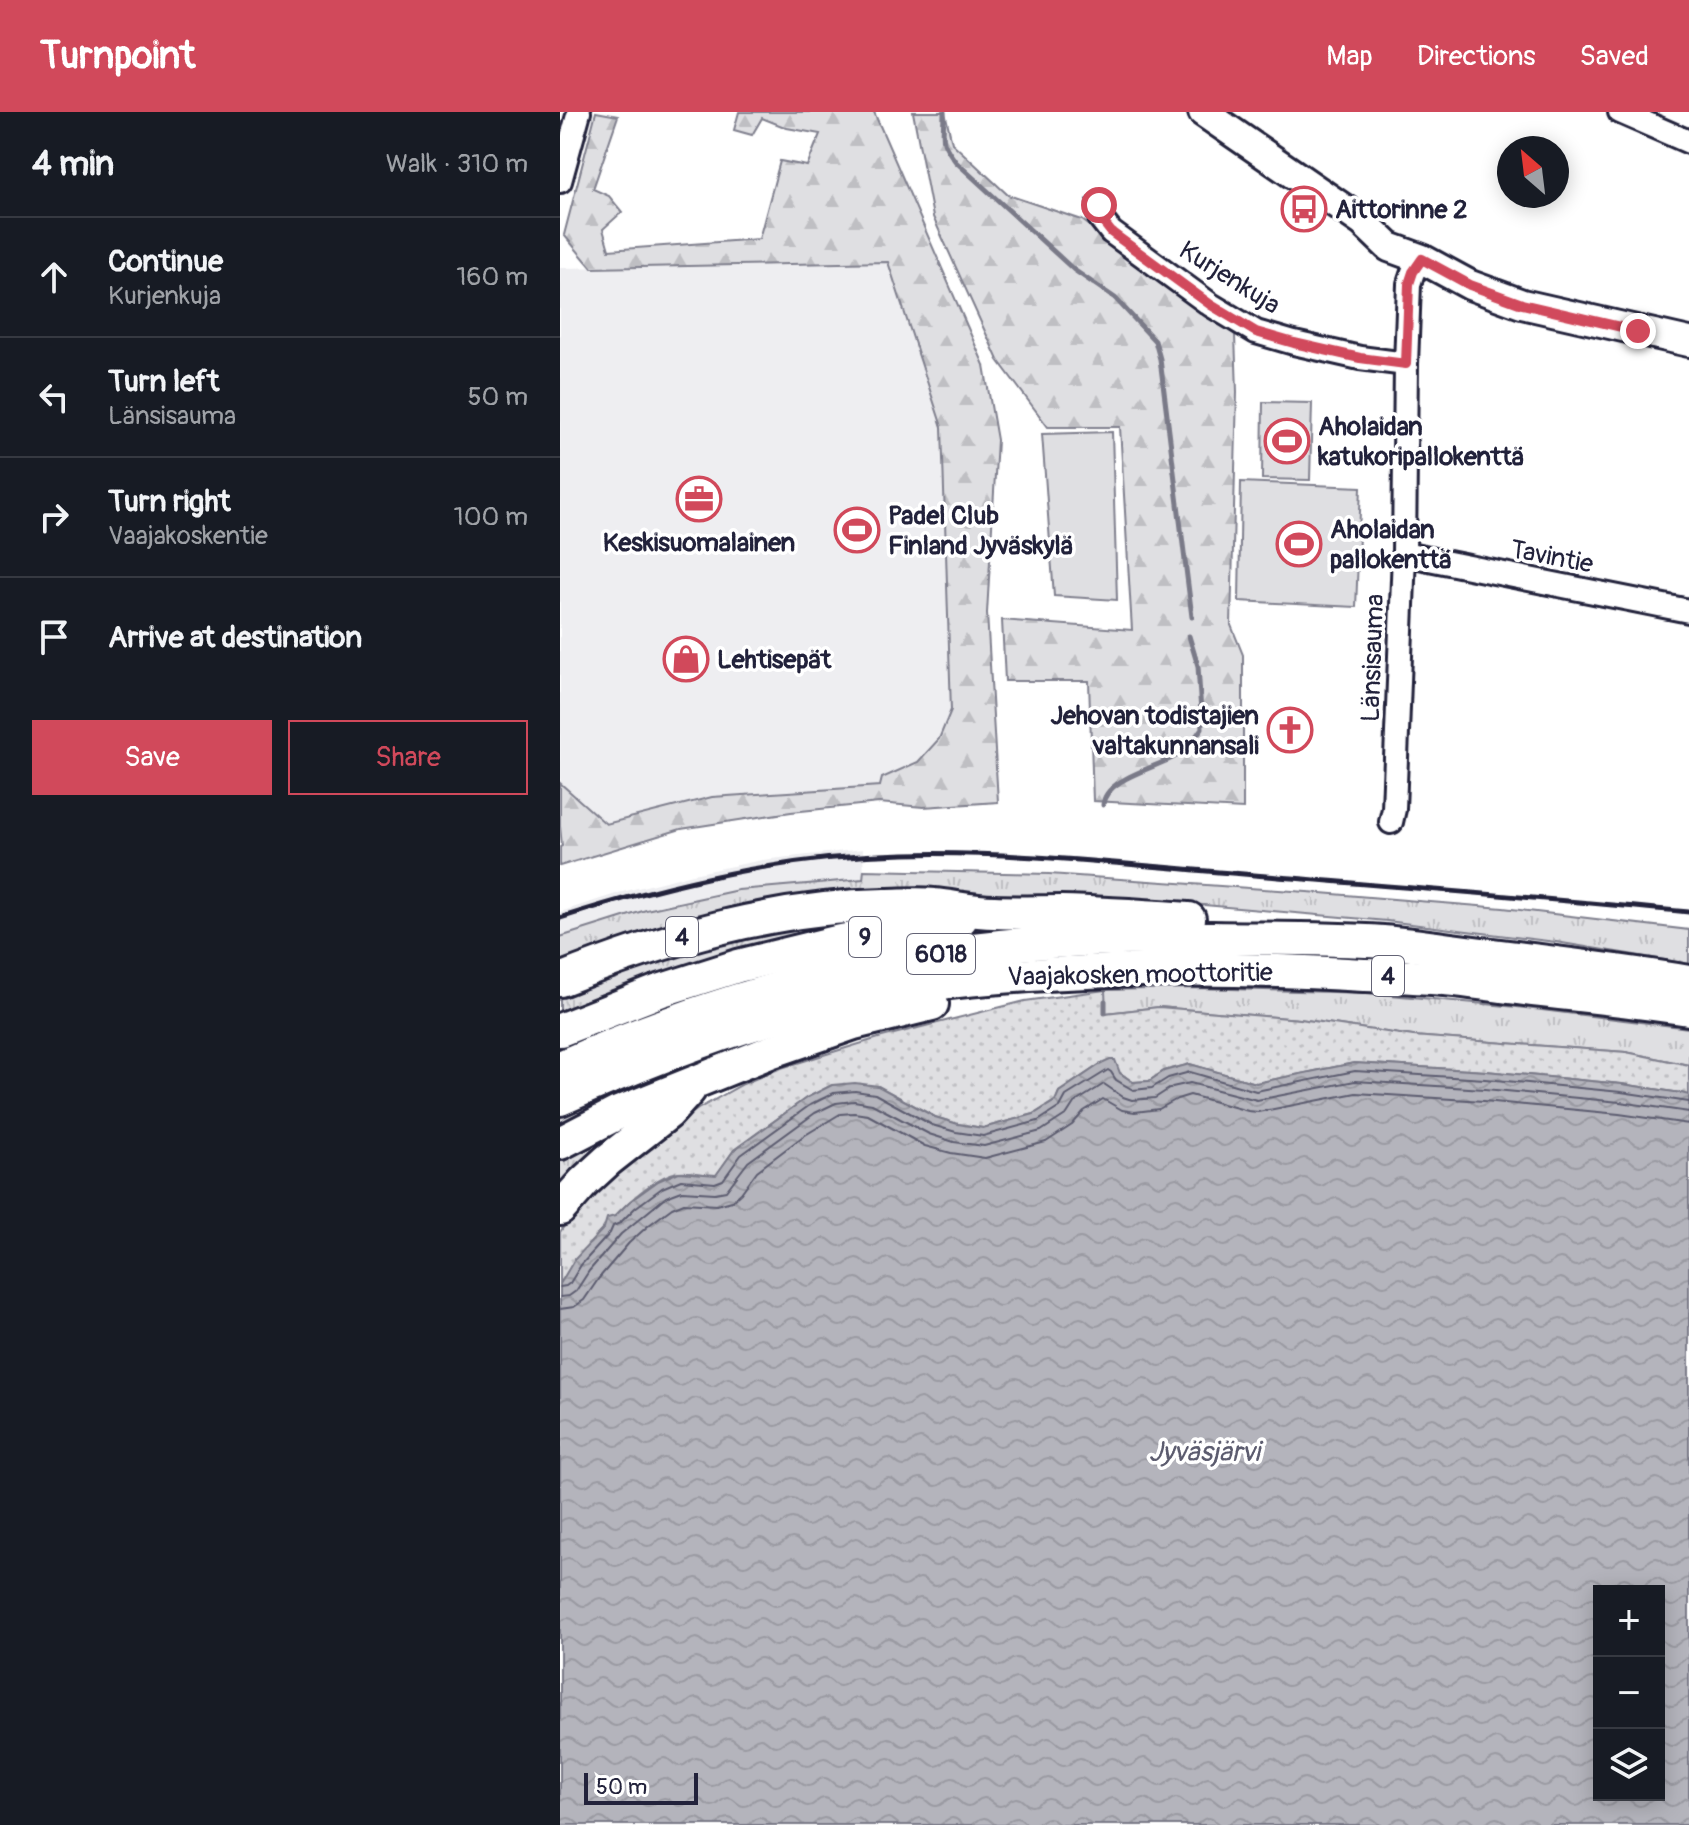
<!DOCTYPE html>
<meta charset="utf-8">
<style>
body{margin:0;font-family:Pangolin,sans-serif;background:#20242c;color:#f1f3f6}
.controls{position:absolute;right:24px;bottom:24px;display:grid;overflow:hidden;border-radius:0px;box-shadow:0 4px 20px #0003}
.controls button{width:72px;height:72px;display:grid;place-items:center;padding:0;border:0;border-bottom:2px solid #363941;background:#171b24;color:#f1f3f6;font:40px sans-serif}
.compass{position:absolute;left:937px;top:24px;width:72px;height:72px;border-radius:50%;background:#171b24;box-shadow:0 4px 20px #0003;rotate:332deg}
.scale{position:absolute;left:24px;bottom:20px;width:114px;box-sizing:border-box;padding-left:8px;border:4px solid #22223b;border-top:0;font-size:22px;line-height:28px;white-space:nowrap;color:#22223b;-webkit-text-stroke:6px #fff;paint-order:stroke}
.stop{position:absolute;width:24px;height:24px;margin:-18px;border:6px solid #d1495b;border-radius:50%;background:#fff}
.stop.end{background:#d1495b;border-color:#fff;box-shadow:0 2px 8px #0008}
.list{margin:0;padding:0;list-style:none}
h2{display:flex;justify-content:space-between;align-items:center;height:104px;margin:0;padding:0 32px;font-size:34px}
h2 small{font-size:26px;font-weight:400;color:#9ea1a6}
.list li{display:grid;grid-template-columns:52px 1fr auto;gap:24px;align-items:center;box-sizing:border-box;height:120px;padding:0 32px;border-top:2px solid #363941}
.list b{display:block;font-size:30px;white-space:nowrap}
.list p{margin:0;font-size:26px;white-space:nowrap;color:#9ea1a6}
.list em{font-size:26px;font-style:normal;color:#9ea1a6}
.actions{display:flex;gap:16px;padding:24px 32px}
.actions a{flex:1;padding:18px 0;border:2px solid #d1495b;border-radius:0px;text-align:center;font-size:28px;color:#d1495b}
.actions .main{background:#d1495b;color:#fff}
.icon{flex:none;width:44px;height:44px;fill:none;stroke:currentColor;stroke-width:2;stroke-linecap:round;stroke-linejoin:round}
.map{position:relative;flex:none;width:1129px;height:1713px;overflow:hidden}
header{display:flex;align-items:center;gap:48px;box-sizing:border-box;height:112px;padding:0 40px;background:#d1495b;color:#fff}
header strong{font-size:38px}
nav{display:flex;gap:44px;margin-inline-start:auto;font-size:28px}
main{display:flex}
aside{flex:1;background:#171b24}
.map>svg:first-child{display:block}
.built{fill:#eeeef1}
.grass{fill:url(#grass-tufts);stroke:#80808e;stroke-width:2}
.forest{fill:url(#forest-firs);stroke:#80808e;stroke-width:2}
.park{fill:url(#park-dots);stroke:#80808e;stroke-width:2}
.garden{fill:#dfdfe2;stroke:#80808e;stroke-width:2}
.water{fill:url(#water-waves);stroke:#7a7a88;stroke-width:2;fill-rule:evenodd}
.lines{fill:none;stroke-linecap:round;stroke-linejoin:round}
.shore{stroke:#5c5c6f;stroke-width:2}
.stream{stroke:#7a7a88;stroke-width:5}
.minor-casing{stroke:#22223b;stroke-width:28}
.major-casing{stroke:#22223b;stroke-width:34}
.highway-casing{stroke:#22223b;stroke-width:38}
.minor{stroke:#fff;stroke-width:22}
.major{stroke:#fff;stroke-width:28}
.highway{stroke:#fff;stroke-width:32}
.rail{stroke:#22223b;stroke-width:5}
.route{stroke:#d1495b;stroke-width:10}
.labels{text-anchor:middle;stroke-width:7;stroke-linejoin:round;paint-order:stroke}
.shield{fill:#fff;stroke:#646476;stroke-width:2}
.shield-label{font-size:24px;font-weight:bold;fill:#22223b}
.poi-label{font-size:26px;font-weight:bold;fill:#22223b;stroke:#fff;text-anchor:start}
.street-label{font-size:26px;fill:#22223b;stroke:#fff}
.water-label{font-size:28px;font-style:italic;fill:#5c5c6f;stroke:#fff}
</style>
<header>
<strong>Turnpoint</strong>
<nav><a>Map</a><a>Directions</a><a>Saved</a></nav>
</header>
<main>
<aside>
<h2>4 min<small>Walk · 310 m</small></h2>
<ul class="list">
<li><svg class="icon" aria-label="ahead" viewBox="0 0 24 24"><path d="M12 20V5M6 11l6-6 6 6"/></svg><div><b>Continue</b><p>Kurjenkuja</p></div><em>160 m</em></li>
<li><svg class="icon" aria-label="left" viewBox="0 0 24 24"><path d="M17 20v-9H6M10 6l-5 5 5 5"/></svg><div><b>Turn left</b><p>Länsisauma</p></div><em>50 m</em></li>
<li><svg class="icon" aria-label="right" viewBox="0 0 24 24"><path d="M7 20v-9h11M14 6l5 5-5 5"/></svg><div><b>Turn right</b><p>Vaajakoskentie</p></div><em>100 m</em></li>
<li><svg class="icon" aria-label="arrive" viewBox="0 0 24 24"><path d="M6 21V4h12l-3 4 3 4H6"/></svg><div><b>Arrive at destination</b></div></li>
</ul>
<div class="actions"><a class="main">Save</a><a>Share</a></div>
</aside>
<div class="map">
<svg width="1129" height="1713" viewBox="0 0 1129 1713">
<defs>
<pattern id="grass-tufts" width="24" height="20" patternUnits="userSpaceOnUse" patternTransform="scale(2)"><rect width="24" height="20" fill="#dfdfe2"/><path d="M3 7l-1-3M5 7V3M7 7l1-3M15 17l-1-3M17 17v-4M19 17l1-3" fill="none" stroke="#bfbfc3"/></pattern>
<pattern id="forest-firs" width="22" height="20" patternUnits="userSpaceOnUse" patternTransform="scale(2)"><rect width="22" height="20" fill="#dfdfe2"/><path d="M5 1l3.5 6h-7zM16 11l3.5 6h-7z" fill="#bfbfc3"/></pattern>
<pattern id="park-dots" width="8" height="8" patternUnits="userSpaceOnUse" patternTransform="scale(2)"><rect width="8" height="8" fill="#dfdfe2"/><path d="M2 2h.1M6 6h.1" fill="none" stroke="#bfbfc3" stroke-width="1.8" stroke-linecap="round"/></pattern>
<pattern id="water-waves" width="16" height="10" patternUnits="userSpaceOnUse" patternTransform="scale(2)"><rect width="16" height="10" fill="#b4b4bc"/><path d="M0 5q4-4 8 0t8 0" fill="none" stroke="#9a9aa2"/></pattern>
</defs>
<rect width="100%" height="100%" fill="#fff"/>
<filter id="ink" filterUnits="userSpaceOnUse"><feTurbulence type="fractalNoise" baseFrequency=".0125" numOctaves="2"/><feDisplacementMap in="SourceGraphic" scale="16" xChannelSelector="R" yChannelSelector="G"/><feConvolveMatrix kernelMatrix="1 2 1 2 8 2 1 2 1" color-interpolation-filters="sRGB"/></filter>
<g filter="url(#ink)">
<g class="built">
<polygon points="327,150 407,317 403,678 129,710 0,744 0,156"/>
<polygon points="303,737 304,767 178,778 86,798 0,825 0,800 62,780 133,762 202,748"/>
</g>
<g class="grass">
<polygon points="304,758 489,762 761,781 943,796 1129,818 1129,852 996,830 827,809 644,793 474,783 326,781 228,789 132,806 46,834 0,851 0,825 86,798 178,778 303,767"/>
<polygon points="363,800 0,909 0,877 133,830"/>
<polygon points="635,876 809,881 957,895 1129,916 1129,953 1066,940 853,924 740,907 599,895 545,901 545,878"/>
<polygon points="249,910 0,1022 0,1002 98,959"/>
<polygon points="100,993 0,1086 0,1040"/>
</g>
<g class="forest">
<polygon points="36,0 58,4 33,77 49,84 62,100 43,117 49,138 199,127 220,49 247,54 260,22 227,16 202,6 192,23 174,18 179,0 314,0 424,253 437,328 427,501 438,690 363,695 319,691 231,700 121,717 0,754 0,735 2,734 0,714 0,671 46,712 152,685 320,674 322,666 358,650 379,627 391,598 382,315 328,150 32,156 4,123"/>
<polygon points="353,0 385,0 392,31 448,83 522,108 675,223 677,280 671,513 683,543 683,697 533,689 529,569 445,569 442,508 572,518 560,315 488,315 438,248 373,105"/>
</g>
<path class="park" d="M 545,878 L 546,901 L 599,895 L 740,907 L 853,924 L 1066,940 L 1129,953 L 1129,983 L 1121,981 L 1062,972 L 926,959 L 794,951 L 696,971 L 630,952 L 604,959 L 589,969 L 573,970 L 560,961 L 539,953 L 499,980 L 496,988 L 474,1002 L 423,1016 L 398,1012 L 375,1005 L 318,974 L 272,973 L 246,986 L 174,1038 L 156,1064 C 145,1063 130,1058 118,1060 C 80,1067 20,1140 0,1172 L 0,1120 L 7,1110 L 31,1083 L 97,1026 L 138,997 L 183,972 L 221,956 L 322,925 L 465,889 Z"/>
<g class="garden">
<polygon points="703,290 752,291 750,368 702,367"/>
<polygon points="552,320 557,488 494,484 482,322"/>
<polygon points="681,370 801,375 796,495 679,489"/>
</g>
<path class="water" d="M 550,948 L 555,948 L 560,961 L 573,970 L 589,969 L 604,959 L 630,952 L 696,971 L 794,951 L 926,959 L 1062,972 L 1121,981 L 1129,983 L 1129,1713 L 0,1713 L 0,1172 L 14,1148 L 44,1116 L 47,1106 L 55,1104 L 69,1090 L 98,1069 L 119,1060 L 156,1063 L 174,1038 L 246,986 L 272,973 L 295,971 L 318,974 L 375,1005 L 398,1012 L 423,1016 L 474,1002 L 495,989 L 499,980 L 539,953 ZM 1039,1479 L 1099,1479 L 1099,1683 L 1039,1683 Z"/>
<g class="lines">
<g class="shore">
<polyline points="0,1175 6,1174 10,1171 21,1153 50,1121 53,1114 60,1111 75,1096 102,1076 121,1068 155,1071 163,1068 181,1043 250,993 274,981 295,979 315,982 372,1013 396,1020 423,1024 478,1009 500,995 506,984 548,958 551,960 556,968 573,978 592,976 608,966 630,960 696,979 795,959 925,967 1061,980 1129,990"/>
<polyline points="0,1185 9,1184 16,1179 29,1159 61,1122 106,1085 122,1079 155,1081 166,1079 188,1050 255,1001 276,991 294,989 312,992 369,1022 394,1030 424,1034 481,1019 507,1002 514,991 544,972 563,985 572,988 595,986 612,975 630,971 697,988 795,969 925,977 1060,990 1129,1000"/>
<polyline points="0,1197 14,1195 24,1188 39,1166 69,1131 89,1113 112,1096 124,1091 157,1093 172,1089 181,1081 197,1059 242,1025 280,1002 294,1001 308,1003 365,1034 391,1041 425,1046 486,1030 512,1013 524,999 543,987 562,998 575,1000 599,997 617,987 630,983 688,999 698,1000 796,981 924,989 1059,1002 1129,1012"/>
</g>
<g class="stream">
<path d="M 384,0 C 384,27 378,26 396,50 L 514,158 L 555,186 L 595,229 L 600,247 L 632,505"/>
<path d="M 543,693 C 545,665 602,655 621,641 C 629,635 636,624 642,616 L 638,554 L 629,524"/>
<polyline points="545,901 545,889"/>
</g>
<g class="minor-casing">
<g id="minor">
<polyline points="1060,0 1129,30"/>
<polyline points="0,69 19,0"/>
<polyline points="539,93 540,106 551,120 651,193 696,220 734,231 800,246 846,252"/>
<polyline points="844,442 1129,499"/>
<polyline points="831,710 834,697 844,442 846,252 849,172 853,160 862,147"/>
</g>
</g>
<g class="major-casing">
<polyline id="major" points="643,0 803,110 829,135 862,147 910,173 962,192 1129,230"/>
</g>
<g class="highway-casing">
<g id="highway">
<path d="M 0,868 C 103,827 213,795 325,793 C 341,793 358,791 374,793 C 394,795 414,800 434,800 C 456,801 479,800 501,800 C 544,801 586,804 629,807"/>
<polyline points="0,918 99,879 178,854 276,830 401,807"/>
<path d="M 0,955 C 112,905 231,867 352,846 C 452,828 552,826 653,826 C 710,827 767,826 823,830 C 859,833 895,839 931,843 C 997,851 1063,859 1129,870"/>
<path d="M 0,987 C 79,952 160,920 244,897 C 343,870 447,863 550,859 C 635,856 719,858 804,863 C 834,864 865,865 895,868 C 921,871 947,875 973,878 C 1025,884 1077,889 1129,897"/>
<polyline points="0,1031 58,1001 210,940 294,911 372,892"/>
<polyline points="0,1097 24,1070 48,1048 108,1001 129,978"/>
</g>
</g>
<use href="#minor" class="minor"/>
<use href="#major" class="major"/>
<use href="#highway" class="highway"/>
<path class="rail" d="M 0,806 C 112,770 226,744 344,742 C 461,739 578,754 694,763 C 839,775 984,786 1129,800"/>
</g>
</g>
<g class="lines" filter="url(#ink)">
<polyline class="route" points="539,93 540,106 551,120 651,193 696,220 734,231 800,246 846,252 849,172 853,160 862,147 910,173 962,192 1078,219"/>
</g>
<defs>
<g id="bus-ring" transform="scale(2.3)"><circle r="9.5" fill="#fff" stroke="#d1495b" stroke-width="1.5"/><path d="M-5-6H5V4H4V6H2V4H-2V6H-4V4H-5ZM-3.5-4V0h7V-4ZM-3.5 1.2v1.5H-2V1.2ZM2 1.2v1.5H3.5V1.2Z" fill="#d1495b"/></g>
<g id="stadium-ring" transform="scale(2.3)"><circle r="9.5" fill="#fff" stroke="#d1495b" stroke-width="1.5"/><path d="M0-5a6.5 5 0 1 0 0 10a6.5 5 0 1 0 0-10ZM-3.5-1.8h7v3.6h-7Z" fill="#d1495b"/></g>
<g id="office-ring" transform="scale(2.3)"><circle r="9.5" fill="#fff" stroke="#d1495b" stroke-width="1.5"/><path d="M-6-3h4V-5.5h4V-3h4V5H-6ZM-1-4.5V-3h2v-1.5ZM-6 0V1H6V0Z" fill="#d1495b"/></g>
<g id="shop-ring" transform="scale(2.3)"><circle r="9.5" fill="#fff" stroke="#d1495b" stroke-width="1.5"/><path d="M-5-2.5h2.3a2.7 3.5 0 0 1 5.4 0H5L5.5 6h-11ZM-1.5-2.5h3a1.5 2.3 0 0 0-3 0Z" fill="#d1495b"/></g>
<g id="church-ring" transform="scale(2.3)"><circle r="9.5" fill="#fff" stroke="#d1495b" stroke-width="1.5"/><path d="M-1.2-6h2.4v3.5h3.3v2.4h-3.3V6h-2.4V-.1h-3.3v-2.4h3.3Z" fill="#d1495b"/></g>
</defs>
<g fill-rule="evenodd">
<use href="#bus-ring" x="744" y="97"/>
<use href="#stadium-ring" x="727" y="329"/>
<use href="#office-ring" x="139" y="387"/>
<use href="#stadium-ring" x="297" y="418"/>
<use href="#stadium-ring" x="739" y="432"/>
<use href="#shop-ring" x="126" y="547"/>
<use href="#church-ring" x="730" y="618"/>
</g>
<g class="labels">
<g class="shield">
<rect x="106" y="805" width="32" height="40" rx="6"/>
<rect x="289" y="805" width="32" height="40" rx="6"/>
<rect x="347" y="822" width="68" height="40" rx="6"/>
<rect x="812" y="844" width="32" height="40" rx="6"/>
</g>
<g class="shield-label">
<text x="122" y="833">4</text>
<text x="305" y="833">9</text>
<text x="381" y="850">6018</text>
<text x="828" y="872">4</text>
</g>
<g class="poi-label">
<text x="775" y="106">Aittorinne 2</text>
<text x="758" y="323">Aholaidan<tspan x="758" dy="30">katukoripallokenttä</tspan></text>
<text x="328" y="412">Padel Club<tspan x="328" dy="30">Finland Jyväskylä</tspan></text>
<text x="770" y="426">Aholaidan<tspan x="770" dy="30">pallokenttä</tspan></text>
<text x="139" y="439" text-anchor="middle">Keskisuomalainen</text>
<text x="157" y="556">Lehtisepät</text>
<text x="699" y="612" text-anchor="end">Jehovan todistajien<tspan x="699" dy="30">valtakunnansali</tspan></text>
</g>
<g class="street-label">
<text transform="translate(670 165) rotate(32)" y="9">Kurjenkuja</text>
<text transform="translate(992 444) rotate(11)" y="9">Tavintie</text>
<text transform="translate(812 546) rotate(-88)" y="9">Länsisauma</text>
<text transform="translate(580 862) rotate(-1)" y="9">Vaajakosken moottoritie</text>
</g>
<g class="water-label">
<text x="644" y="1349">Jyväsjärvi</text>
</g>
</g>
</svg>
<div class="controls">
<button>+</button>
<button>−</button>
<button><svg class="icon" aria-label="layers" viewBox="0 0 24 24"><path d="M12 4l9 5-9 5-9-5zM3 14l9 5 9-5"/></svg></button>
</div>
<svg class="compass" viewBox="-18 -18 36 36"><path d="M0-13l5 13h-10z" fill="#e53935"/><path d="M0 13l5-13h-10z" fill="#9ea1a6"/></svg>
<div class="scale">50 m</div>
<div class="stop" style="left:539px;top:93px"></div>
<div class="stop end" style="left:1078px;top:219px"></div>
</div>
</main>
